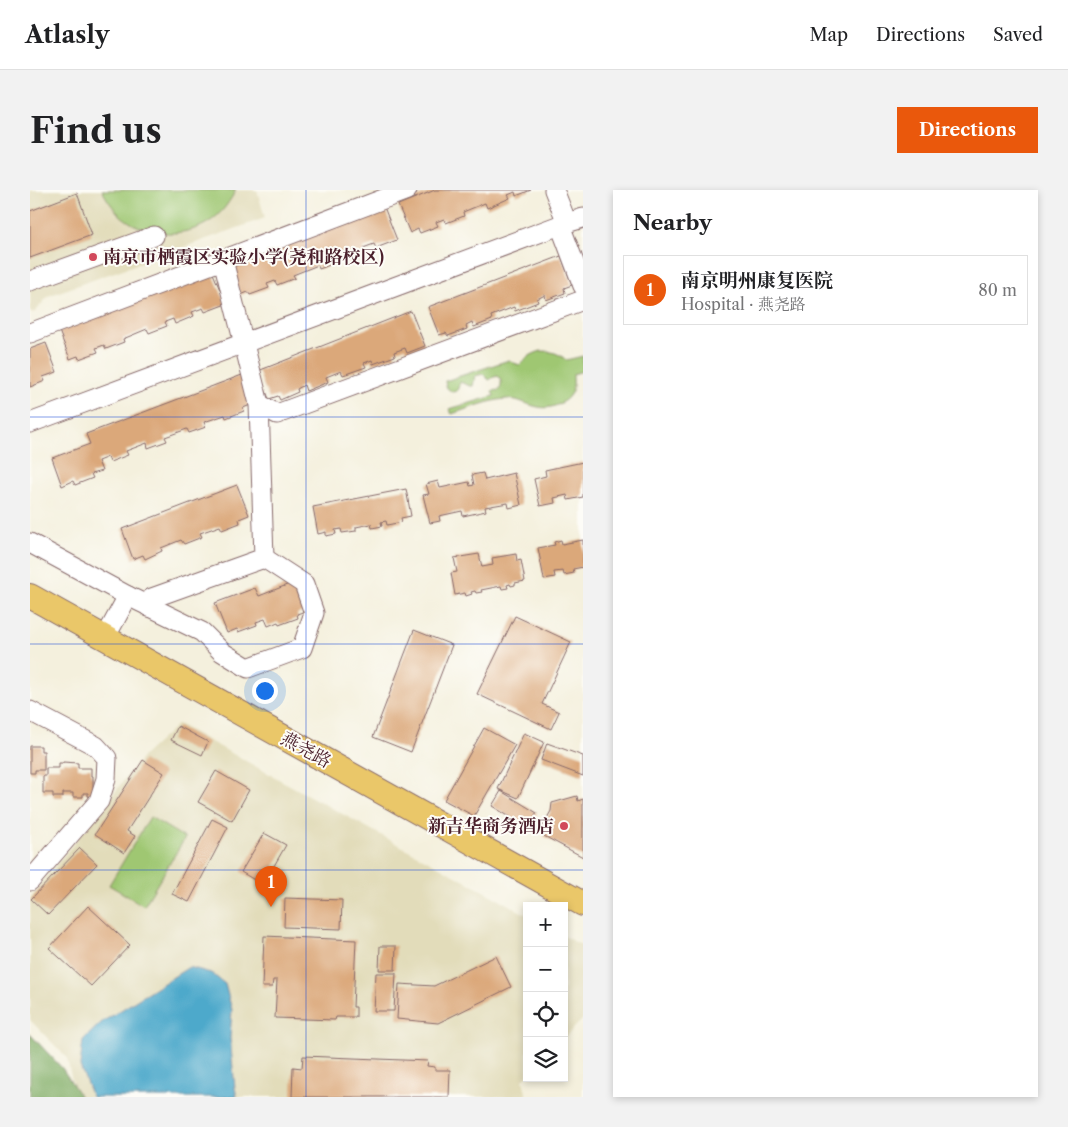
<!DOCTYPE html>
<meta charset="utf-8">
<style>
body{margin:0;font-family:"Libre Caslon Text","Noto Serif SC",serif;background:#f2f2f2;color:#202124}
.controls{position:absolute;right:15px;bottom:15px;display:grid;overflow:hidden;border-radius:0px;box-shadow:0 2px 8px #0003}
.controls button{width:45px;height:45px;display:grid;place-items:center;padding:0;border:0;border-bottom:1px solid #e0e0e0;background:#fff;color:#202124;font:25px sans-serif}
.you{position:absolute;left:234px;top:500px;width:18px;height:18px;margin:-12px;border:4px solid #fff;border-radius:50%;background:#1a73e8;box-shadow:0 0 0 8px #1a73e833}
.badge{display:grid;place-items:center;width:32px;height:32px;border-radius:50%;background:#ea580c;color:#fff;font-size:16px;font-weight:700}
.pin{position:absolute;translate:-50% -41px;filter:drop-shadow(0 1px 2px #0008)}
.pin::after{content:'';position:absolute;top:26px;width:18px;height:15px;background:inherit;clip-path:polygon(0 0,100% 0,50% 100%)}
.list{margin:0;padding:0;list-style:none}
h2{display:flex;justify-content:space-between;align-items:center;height:65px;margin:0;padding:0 20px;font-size:21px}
h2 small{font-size:16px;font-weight:400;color:#757577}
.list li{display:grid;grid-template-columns:32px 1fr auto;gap:15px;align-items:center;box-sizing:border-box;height:70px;margin:0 10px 10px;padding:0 10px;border:1px solid #e0e0e0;border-radius:0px}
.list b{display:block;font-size:19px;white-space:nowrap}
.list p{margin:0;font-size:16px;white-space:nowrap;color:#757577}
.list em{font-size:16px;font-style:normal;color:#757577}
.icon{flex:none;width:28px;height:28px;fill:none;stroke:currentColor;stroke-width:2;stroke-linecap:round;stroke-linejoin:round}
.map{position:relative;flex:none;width:553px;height:907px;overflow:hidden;border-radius:0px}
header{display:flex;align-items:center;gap:30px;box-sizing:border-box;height:70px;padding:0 25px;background:#fff;border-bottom:1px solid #e0e0e0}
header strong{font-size:24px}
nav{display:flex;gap:28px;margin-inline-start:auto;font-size:18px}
.intro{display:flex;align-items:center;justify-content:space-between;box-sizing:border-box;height:120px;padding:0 30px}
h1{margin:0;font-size:35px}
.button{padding:12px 22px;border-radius:0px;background:#ea580c;color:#fff;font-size:18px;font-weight:700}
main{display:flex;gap:30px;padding:0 30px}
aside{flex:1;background:#fff;border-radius:0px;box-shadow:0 2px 8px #0003}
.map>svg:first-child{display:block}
.built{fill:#e2dcba}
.green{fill:#9fc772;stroke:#74734e}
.forest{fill:#7fac64;stroke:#646648}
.water{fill:#4da9cb;stroke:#4c647b}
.building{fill:#dba87a}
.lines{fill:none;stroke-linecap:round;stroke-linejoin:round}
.minor-casing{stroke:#866869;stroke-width:21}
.major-casing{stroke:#866869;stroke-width:26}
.minor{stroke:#fff;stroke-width:19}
.major{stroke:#eac769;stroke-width:24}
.grid{fill:none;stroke:#1d4ed8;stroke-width:1;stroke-opacity:0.55}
.poi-dot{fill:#d1495b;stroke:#fdfcf7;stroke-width:2}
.labels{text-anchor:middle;stroke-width:4;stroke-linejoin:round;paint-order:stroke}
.poi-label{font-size:18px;font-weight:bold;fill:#4a1f2b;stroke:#fdfcf7;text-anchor:start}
.street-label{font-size:18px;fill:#4a1f2b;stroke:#fdfcf7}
</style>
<header>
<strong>Atlasly</strong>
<nav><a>Map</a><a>Directions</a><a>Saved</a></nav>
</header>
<div class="intro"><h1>Find us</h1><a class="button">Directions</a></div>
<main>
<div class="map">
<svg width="553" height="907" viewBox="0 0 553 907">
<rect width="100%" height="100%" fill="#fdfcf7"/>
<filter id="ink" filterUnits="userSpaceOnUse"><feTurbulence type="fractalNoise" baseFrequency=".02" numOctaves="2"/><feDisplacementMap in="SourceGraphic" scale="10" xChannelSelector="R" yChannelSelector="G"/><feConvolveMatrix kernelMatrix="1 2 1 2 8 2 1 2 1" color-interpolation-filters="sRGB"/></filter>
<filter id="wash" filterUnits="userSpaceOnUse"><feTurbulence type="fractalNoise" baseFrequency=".0096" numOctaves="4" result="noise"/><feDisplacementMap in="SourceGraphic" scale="20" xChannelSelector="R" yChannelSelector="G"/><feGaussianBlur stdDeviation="1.12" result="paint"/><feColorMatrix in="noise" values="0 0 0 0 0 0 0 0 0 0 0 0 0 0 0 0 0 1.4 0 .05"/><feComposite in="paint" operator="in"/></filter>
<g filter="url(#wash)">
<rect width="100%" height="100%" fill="#f4f0dd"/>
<g class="built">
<polygon points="0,0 227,0 235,28 18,106 5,122 0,123"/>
<polygon points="148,534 497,725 497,885 493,890 497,907 46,907 45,905 37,868 0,830 0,709 114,565"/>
<polygon points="534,746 553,756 553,829 534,848"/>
</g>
<g class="green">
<path d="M 72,0 L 206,0 C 200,11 193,22 182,30 C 154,50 111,47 87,22 C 81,15 76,8 72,0 Z"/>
<path d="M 511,161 C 521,161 529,163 536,170 L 553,166 L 553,181 L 543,184 C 543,190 544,197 541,203 C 535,214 520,220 508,217 C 497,215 489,209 478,209 C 462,209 437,219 422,224 L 419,219 L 464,206 L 462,201 L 469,200 C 472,195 472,190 468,186 L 464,187 L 459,190 L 453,184 L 445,186 L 443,196 L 440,196 L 430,192 L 427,201 L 422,202 L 416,197 L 415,191 L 479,170 L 484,173 L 490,175 C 496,167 502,164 511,161 Z"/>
<polygon points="120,627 155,648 114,716 79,695"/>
</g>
<polygon class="forest" points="0,844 32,878 51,907 0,907"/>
<polygon class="water" points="159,777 181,783 195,794 202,820 200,848 205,898 207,907 62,907 50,876 53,850 72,832"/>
<g id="blocks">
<g class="building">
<polygon points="405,0 501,0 486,6 485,2 478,5 480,8 457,18 455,13 433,22 434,26 416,33 414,29 406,32 408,36 390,43 388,39 380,43 368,15"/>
<polygon points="47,3 62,45 0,68 0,21"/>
<polygon points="354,17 367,50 346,58 344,54 333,58 335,62 315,70 314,65 306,69 308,72 289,79 288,75 263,85 265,88 247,95 245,91 237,94 239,98 220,105 218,102 211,105 199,77"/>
<polygon points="531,66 542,95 534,98 535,103 516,110 515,105 507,109 508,112 485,121 484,117 461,126 462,130 444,137 442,132 436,135 437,139 418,146 416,143 409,145 398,117"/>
<polygon points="182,81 196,114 175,122 173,118 162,122 164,126 145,134 143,129 135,132 137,136 119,143 117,139 93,149 94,152 76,159 74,155 66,158 68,162 49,169 48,166 40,169 29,141"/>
<polygon points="381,121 395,156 377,163 375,158 364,162 365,166 343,174 342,170 334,173 336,177 313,185 311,181 296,187 298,192 276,201 274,195 267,199 268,202 250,210 248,206 239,209 228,181"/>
<polygon points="16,153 27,182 13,187 15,191 0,197 0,159"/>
<polygon points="212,185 223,214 213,218 214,221 196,228 195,225 174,232 176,237 159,243 157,239 135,247 137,251 118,258 117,253 96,261 98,265 80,272 78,267 68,271 72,281 61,284 63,288 45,295 43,291 32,296 22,268 60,254 56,244"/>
<polygon points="553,272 553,307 538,310 537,305 524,308 525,313 510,316 504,289 516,286 515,280"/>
<polygon points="453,283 455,290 484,283 491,315 479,318 478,313 455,317 456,321 433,326 432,321 409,326 410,331 400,333 393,305 399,304 396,294 408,291 410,298 439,292 440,296 444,295 442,285"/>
<polygon points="207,295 219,325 209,329 210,333 192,340 190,336 170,343 172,347 154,354 151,350 131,358 132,361 115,369 113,365 103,369 92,339"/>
<polygon points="376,299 381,326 371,328 372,332 357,335 356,331 351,332 352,336 342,338 341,334 326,337 326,341 312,343 311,339 305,340 306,344 296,346 296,342 288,344 283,317"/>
<polygon points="531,350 532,354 553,350 553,377 543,379 544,383 534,385 533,381 524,382 525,387 514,389 508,358 525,355 524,352"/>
<polygon points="449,364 452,377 463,375 462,368 486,364 487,371 491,370 495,391 485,393 485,395 481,396 480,394 477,395 478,398 472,399 471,396 451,400 452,402 446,403 445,401 441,402 442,404 436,406 435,403 425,405 421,383 427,382 424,368"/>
<polygon points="267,391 278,420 267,424 268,428 249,435 248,432 238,436 235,429 226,432 227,435 208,442 207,439 197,443 185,413 225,398 229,406"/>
<polygon points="485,426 541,452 512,514 529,522 521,539 447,504"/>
<polygon points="384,440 422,455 381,562 343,547"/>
<polygon points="148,536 178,552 172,565 141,550"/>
<polygon points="454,538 485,555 444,626 414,610"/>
<polygon points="494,543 514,552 488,608 468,599"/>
<polygon points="517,553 553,566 553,586 511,570"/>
<polygon points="0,556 11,556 11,561 14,561 14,580 5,580 5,583 0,583"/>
<polygon points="113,570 134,583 97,641 105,646 94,663 65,644"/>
<polygon points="33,572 48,573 48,578 61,578 61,586 63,586 63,600 65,607 59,607 59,606 58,606 58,603 53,603 53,607 43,607 43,603 33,603 33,607 23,607 23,603 13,603 13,586 16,586 16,578 29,578 29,573 33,573"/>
<polygon points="186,581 219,600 202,631 168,612"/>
<polygon points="471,601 507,623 498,638 462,616"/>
<polygon points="547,606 548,611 553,609 553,667 514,646 519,638 513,635 521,621 522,613"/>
<polygon points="182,629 198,637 159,712 142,704"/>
<polygon points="234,643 256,655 233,695 211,682"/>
<polygon points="50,658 67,674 18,725 1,709"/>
<polygon points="255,708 312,710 311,739 254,737"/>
<polygon points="58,716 100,755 61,796 19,758"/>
<polygon points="234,746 326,750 323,817 326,817 326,827 306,827 305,830 245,828 247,790 243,790 242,797 232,797"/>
<polygon points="350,756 366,756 365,780 349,780"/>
<polygon points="466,766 481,797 408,833 367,829 369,794 404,796"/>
<polygon points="346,783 366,783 364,821 344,821"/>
<polygon points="273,866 398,871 397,876 405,877 405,880 420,880 419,907 262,907 263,877 272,878"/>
</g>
</g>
</g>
<g filter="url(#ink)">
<use href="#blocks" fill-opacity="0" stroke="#866869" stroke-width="1"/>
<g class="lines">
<g class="minor-casing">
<g id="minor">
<polyline points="524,0 537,33"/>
<polyline points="530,35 553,96"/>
<polyline points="0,91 124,46"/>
<polyline points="0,143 377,0"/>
<polyline points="229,214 247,224 553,110"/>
<polyline points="0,233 530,35 553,28"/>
<polyline points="0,353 98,406 75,448"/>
<polyline points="98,406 172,442 192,462 218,478 272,458 284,423 274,394 234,368"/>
<polyline points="119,417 122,408 234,368 229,214 193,70"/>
<polyline points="0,521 66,556 77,568 76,589 69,611 0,691"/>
</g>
</g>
<g class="major-casing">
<polyline id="major" points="0,406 553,714"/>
</g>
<use href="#minor" class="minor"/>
<use href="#major" class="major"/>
</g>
</g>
<path class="grid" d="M 276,0 L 276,907M 0,227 L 553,227M 0,454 L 553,454M 0,680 L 553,680"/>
<g class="poi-dot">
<circle cx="63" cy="67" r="5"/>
<circle cx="534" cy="636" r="5"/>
</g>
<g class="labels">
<g class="poi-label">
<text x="73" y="73">南京市栖霞区实验小学(尧和路校区)</text>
<text x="524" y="642" text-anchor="end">新吉华商务酒店</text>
</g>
<g class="street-label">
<text transform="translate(276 560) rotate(29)" y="6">燕尧路</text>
</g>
</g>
</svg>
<div class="controls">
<button>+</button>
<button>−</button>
<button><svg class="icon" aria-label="locate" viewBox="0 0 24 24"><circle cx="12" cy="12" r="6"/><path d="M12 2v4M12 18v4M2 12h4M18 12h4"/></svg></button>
<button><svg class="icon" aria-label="layers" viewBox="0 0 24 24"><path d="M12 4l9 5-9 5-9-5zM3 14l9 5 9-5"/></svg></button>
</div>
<div class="you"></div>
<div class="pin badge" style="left:241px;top:717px">1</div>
</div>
<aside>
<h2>Nearby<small></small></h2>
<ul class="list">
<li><span class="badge">1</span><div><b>南京明州康复医院</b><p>Hospital · 燕尧路</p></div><em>80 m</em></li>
</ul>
</aside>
</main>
